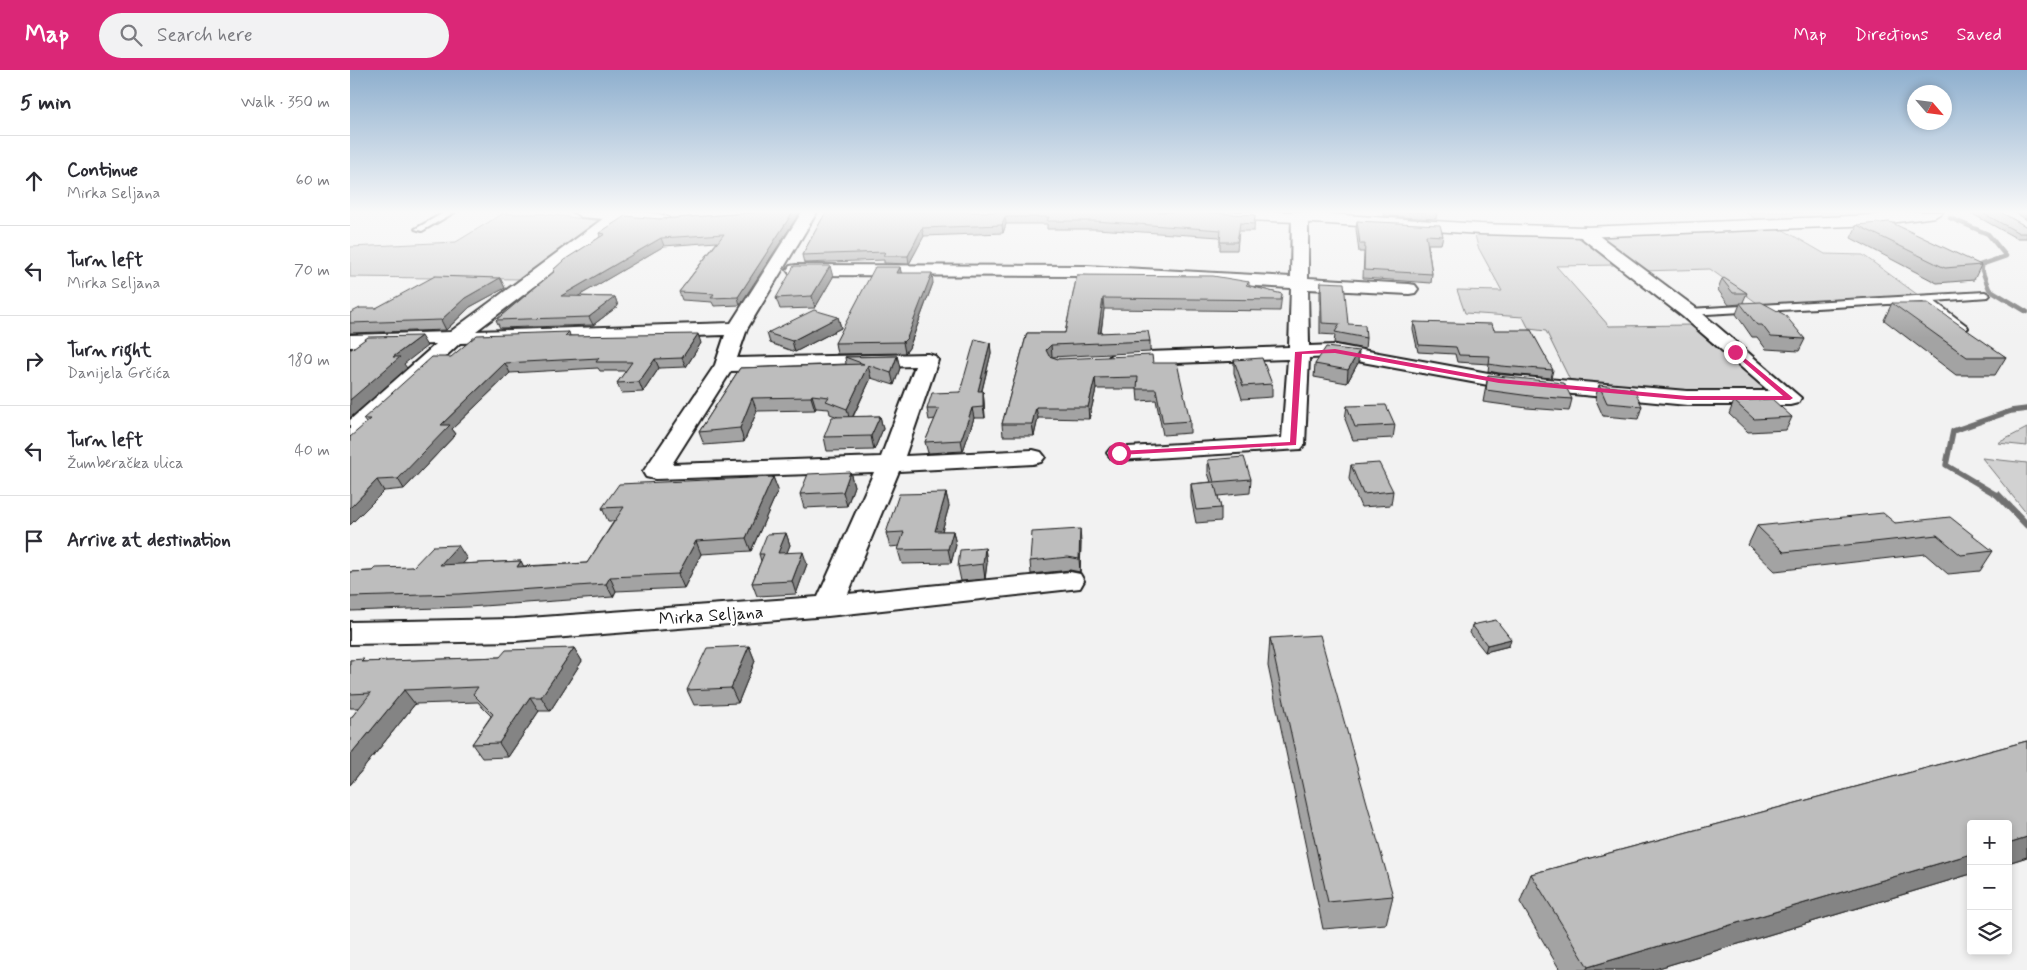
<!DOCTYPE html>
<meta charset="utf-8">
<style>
body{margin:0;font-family:Mynerve,sans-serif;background:#f2f2f3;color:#2b2b33}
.controls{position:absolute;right:15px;bottom:15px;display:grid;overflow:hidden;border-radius:5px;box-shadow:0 2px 8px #0003}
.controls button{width:45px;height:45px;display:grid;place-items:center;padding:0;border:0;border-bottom:1px solid #e1e1e2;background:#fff;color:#2b2b33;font:25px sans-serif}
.compass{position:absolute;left:1557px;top:15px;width:45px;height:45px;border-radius:50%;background:#fff;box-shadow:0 2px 8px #0003;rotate:118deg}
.stop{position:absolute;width:15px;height:15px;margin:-11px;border:4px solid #db2777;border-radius:50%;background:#fff}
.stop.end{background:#db2777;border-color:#fff;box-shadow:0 1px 5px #0008}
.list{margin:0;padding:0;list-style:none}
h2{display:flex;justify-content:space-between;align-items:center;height:65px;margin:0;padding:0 20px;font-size:21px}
h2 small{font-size:16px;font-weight:400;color:#7c7c81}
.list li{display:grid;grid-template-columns:32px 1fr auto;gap:15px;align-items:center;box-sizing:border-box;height:90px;padding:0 20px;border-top:1px solid #e1e1e2}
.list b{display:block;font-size:19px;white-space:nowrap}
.list p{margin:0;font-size:16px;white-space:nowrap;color:#7c7c81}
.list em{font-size:16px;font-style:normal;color:#7c7c81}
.icon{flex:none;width:28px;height:28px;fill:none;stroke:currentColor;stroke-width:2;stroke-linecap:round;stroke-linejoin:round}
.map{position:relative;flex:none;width:1677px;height:900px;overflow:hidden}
header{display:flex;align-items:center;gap:30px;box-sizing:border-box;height:70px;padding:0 25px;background:#db2777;color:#fff}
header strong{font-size:24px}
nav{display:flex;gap:28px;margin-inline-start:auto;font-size:18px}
.search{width:350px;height:45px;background:#f2f2f3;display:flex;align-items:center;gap:12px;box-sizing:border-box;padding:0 18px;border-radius:28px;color:#7c7c81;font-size:19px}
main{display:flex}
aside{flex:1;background:#fff}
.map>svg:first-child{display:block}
.green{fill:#d2d2d2;stroke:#777}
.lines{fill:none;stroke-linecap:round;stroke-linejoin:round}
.stream-far2{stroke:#707070;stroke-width:4.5}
.stream-far1{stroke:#707070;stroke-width:5.5}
.stream{stroke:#707070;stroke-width:7}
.lane-casing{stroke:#1c1c1c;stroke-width:4}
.street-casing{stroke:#1c1c1c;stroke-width:4}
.secondary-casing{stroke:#1c1c1c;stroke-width:3}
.lane{fill:#fff;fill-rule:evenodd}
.street{fill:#fff;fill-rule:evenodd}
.secondary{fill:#fff;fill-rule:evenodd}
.wall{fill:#a3a3a3;stroke:#1c1c1c}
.shaded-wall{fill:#848484;stroke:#1c1c1c}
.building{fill:#bdbdbd;stroke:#1c1c1c}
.route{fill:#db2777}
.labels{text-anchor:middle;stroke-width:4;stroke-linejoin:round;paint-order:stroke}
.street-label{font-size:18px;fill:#1c1c1c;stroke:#fff}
</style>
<header>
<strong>Map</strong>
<div class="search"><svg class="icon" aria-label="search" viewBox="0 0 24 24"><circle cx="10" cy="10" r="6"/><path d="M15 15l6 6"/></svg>Search here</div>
<nav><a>Map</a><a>Directions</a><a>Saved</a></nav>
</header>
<main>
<aside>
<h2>5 min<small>Walk · 350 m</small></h2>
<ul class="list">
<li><svg class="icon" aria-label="ahead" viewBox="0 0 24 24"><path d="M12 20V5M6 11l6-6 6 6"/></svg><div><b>Continue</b><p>Mirka Seljana</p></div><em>60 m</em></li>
<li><svg class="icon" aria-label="left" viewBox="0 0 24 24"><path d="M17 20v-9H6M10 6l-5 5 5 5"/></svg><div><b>Turn left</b><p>Mirka Seljana</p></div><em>70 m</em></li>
<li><svg class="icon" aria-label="right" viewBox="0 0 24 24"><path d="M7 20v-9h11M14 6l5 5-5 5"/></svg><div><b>Turn right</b><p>Danijela Grčića</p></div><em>180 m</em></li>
<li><svg class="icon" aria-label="left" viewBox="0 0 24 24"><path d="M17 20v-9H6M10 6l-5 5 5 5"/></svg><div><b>Turn left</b><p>Žumberačka ulica</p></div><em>40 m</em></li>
<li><svg class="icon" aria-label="arrive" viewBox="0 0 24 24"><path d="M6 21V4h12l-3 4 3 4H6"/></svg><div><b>Arrive at destination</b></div></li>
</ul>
</aside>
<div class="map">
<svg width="1677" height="900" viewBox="0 0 1677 900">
<rect width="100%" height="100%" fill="#f2f2f2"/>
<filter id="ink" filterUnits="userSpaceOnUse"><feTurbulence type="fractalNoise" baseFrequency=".02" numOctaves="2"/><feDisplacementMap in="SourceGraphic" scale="10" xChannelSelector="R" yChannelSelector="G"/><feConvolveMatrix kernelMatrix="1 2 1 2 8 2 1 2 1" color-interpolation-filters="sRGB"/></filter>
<g filter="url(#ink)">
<g class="green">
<polygon points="1395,142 1555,142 1409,151"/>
<polygon points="152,144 194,144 251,151 170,209 0,207 0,177 106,172"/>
<polygon points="1430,158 1475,184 1513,185 1568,225 1410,235 1360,199 1293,201 1247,167"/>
<polygon points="1124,161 1221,165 1235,169 1265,195 1206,196 1259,256 1341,255 1419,323 1344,323 1220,310 1196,261 1179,259 1173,247 1115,243 1107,220 1152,221 1128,177"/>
<polygon points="1677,358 1677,376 1648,373"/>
<polygon points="1632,388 1677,393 1677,444"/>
</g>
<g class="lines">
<polyline class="stream-far2" points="1600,148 1638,164 1656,186 1630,195 1639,219 1677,242"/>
<polyline class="stream-far1" points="1650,427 1596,395 1603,361 1661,341 1677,339"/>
<polyline class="stream" points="1648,425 1677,455"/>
<g class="lane-casing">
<g id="lane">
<polygon points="95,142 105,142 72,161 65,159"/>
<polygon points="1635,222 1640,225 1638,227 1584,231 1617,256 1618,258 1613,261 1573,232 1339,245 1334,242 1339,239"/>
</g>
</g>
<g class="street-casing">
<g id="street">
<path d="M 262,142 L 282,142 L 126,261 L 381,253 L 452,142 L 467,142 L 397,259 L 387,288 L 578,284 L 585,286 L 588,290 L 555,386 L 683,380 L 691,382 L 695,387 L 691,392 L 683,394 L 549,401 L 498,524 L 720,502 L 730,504 L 734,511 L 730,518 L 478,546 L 165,571 L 0,574 L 0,552 L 165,549 L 468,527 L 524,402 L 305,409 L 296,407 L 293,402 L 365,295 L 375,265 L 110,273 L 8,367 L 0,369 L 0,350 L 86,274 L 0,277 L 0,265 L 100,262 ZM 565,296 L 531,387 L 322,394 L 381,301 Z"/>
<polygon points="942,142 958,142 958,208 1059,214 1065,215 1068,219 1065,223 1059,224 958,219 959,276 985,275 1149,305 1337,321 1419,321 1332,246 1228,165 1226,162 1234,157 1240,159 1346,238 1451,328 1448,333 1440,335 1337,335 1149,317 985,287 959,288 955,374 951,379 769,390 761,388 757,383 761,378 932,368 938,289 768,295 761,293 758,289 761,285 768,283 939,277 941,218 736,206 446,205 440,204 437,200 440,196 446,195 736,196 941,207"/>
</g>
</g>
<g class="secondary-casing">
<g id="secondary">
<path d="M 223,142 C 239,142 312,138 320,149 L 312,154 L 231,147 Z"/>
<polygon points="812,142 949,142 1130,154 1234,157 1525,145 1547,142 1593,142 1585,147 1525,155 1234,167 1130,164 948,152 820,147"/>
</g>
</g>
<use href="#lane" class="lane"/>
<use href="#street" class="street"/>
<use href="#secondary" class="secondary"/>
</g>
<g class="wall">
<polygon points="417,142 450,142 390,235 364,236 362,232 332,230 329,222 367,172 314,176 228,226 265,227 268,236 243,255 150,258 146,250 204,201 203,200 250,167 249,163 310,149"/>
<polygon points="476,142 905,145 904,161 889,161 887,180 870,180 870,167 746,159 697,159 697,154 656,154 653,163 574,166 559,194 534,193 534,190 454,193 452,185"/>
<polygon points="1034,142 1087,142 1086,149 1034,146"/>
<polygon points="1619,142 1650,142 1677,157 1677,168 1666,168"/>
<polygon points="1664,142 1677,142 1677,150"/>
<polygon points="1007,151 1093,166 1091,174 1078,174 1082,204 1081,213 1013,208 1014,182 1009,182 1006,159"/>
<polygon points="1507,155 1631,195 1624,210 1587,213 1501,168"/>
<polygon points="550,197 551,203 583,213 559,278 555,283 487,284 485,273"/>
<polygon points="727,205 899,212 899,216 932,224 930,241 754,239 751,263 800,271 800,282 701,287 708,289 803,293 840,351 840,363 813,365 806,330 788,331 787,319 746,319 739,349 688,348 684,366 653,366 652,354 677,263 715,263"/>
<polygon points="483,207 465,238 430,239 426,228"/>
<polygon points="150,208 155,218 120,237 96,260 0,263 0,243 26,238"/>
<polygon points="1372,209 1397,223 1393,232 1455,269 1449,281 1416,279 1407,267 1402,267 1386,244 1390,234 1379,235 1368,220"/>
<polygon points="971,212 998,254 1016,268 1015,279 984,273 985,265 970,264 970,223"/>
<polygon points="1542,233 1656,287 1645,305 1606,305 1534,250"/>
<polygon points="488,247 491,258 445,282 420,273 417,263"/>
<polygon points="1064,252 1144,260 1203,300 1201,308 1149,303 1138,301 1139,294 1107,292 1105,284 1068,282 1063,259"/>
<polygon points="219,262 220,266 351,273 336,297 309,298 293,322 271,323 267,313 276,301 250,301 248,298 160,303 102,359 106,364 54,419 34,421 0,455 16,353 13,349 101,287"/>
<polygon points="640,273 641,283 632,321 633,321 634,332 635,348 624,348 613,381 578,383 575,372 585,349 579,350 577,339 610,322"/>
<polygon points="547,286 550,298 544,315 521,308 503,347 530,346 533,359 524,380 477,381 474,367 488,347 480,344 479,339 466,338 465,340 407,341 394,372 354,375 349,362 390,298 496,294 495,287"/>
<polygon points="884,290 922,314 922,327 892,329 884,303"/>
<polygon points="1008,293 997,313 964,307 965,294"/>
<polygon points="1138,305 1222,329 1219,341 1177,338 1133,332"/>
<polygon points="1249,315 1292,336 1288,349 1253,346 1245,328"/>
<polygon points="1384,331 1442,347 1436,360 1398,362 1379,344"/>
<polygon points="997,336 1045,355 1043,368 1003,370 995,349"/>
<polygon points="858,390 901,409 900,423 868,426 871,438 871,451 846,453 841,428 841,414 861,412 858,403"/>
<polygon points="1001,395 1043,421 1041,435 1011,437 999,409"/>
<polygon points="500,402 504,416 497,436 454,438 450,424"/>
<polygon points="423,407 428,420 401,481 351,484 334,518 266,521 263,527 118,537 0,541 0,502 22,501 63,497 117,489 112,494 171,491 173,496 237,493 264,451 258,451 252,438"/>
<polygon points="596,423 599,436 592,461 603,461 606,475 601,493 552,494 548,480 550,476 540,477 536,463"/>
<polygon points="1545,453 1643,481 1630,501 1598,504 1575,484 1425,501 1398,475 1407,456"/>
<polygon points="436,463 440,475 437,482 457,494 446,524 407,526 402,513 411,491 409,484"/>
<polygon points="731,472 730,502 720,500 681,504 680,491"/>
<polygon points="635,478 637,493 635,509 611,511 608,497"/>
<polygon points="1122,555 1159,576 1135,582 1120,563"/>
<polygon points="920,568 1043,826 1036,854 973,859 918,596"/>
<polygon points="399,576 405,591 388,633 344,635 337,620"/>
<polygon points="224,578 232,591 200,641 189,641 158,687 132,688 122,674 141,646 133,638 128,632 65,634 0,715 0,649 9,638 0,638 0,590 16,592 150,587"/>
<polygon points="1677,671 1677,787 1658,793 1621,754 1621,804 1302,900 1210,900 1170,832 1181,804"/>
</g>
<g class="shaded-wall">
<polygon points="443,142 450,142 390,235 388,227"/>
<polygon points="655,147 656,154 653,163 652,155"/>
<polygon points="572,158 574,166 559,194 558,186"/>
<polygon points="311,168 314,176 215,234 211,226"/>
<polygon points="480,196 483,207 465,238 462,226"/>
<polygon points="550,197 552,207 547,203"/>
<polygon points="582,203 583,213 559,278 555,283 553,272"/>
<polygon points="150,208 155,218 120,237 96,260 91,250 115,228"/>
<polygon points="265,227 268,236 243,255 239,247"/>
<polygon points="753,228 754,239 749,274 748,263"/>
<polygon points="488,247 491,258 445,282 442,271"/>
<polygon points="348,264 351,273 336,297 332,288"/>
<polygon points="71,266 77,276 54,294 57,298 0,348 0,330 43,287"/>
<polygon points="640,273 641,283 629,332 628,321"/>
<polygon points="701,275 702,286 698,291 696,280"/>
<polygon points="1009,281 1008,293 997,313 998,300"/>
<polygon points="547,286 550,298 544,315 541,303"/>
<polygon points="305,289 309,298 293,322 289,312"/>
<polygon points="155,293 160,303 102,359 106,364 54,419 48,409 91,355"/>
<polygon points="518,295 521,308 500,352 497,339"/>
<polygon points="745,308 746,319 739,349 738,337"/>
<polygon points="633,321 634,332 635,348 633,337"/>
<polygon points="462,325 466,338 465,340 461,327"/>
<polygon points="402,328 407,341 394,372 390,358"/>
<polygon points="686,337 688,348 684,366 682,354"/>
<polygon points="622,338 624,348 613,381 611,370"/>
<polygon points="530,346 533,359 524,380 521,366"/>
<polygon points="500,402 504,416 497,436 493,422"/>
<polygon points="423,407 428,420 401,481 396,468"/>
<polygon points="27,410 34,421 0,455 0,438"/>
<polygon points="596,423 599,436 588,475 585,461"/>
<polygon points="730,459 731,472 730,502 729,489"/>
<polygon points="603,461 606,475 601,493 598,479"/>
<polygon points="436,463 440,475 432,495 428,483"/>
<polygon points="346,471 351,484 334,518 328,504"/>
<polygon points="108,475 117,489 99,509 90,495"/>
<polygon points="635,478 637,493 635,509 633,494"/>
<polygon points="453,482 457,494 446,524 442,511"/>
<polygon points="171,491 178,505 167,497"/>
<polygon points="260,507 266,521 263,527 256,514"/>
<polygon points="1161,569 1159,576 1135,582 1137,575"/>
<polygon points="399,576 405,591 388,633 381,618"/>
<polygon points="224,578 232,591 200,641 191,627"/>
<polygon points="54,620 65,634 0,715 0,686"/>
<polygon points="180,627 189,641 158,687 149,673"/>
<polygon points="1677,767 1677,787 1658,793 1658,773"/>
<polygon points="1621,784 1621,804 1302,900 1236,900 1238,897"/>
</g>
<g class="building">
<polygon points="417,142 443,142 388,227 361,228 364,224 329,222 374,164 311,168 211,226 265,227 239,247 146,250 205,201 203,200 214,190 255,164 249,163 275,146 310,149"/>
<polygon points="476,142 834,142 905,145 904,154 890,153 887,172 870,172 871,160 745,151 697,151 699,147 655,147 652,155 572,158 558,186 533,186 535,182 452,185"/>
<polygon points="1631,142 1650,142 1677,157 1677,163 1669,163"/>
<polygon points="1007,151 1090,155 1093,166 1076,165 1082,204 1014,200 1015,174 1010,174"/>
<polygon points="1540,152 1631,195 1595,198 1507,155"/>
<polygon points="444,196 480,196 462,226 426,228"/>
<polygon points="525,197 550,197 547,203 582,203 557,268 553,272 485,273"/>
<polygon points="727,205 863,206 899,212 896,215 932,224 931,230 753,228 748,263 798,261 800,271 701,275 696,280 699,286 708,289 802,285 803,293 827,293 840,351 813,353 806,319 787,319 788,307 745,308 738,337 686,337 682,354 652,354 677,263 715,263"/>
<polygon points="85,206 150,208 115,228 91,250 0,253 0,243 10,238 26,238"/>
<polygon points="1374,208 1397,223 1383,223 1372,209"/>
<polygon points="971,212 994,213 998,254 1015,255 1016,268 985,262 990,254 972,253"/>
<polygon points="1411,232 1435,245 1455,269 1421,267 1412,255 1407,255 1390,233"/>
<polygon points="1542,233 1578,233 1656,287 1617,287"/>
<polygon points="464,240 488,247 442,271 417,263"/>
<polygon points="1064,252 1142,254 1144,260 1181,260 1203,300 1151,296 1139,294 1140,286 1109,285 1106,277 1069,275"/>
<polygon points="219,262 215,266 348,264 332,288 305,289 289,312 267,313 282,292 246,292 249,288 155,293 91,355 100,355 48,409 27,410 0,438 0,367 21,349 13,349 82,287 101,287 127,265"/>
<polygon points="71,266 43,287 50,287 0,330 0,280 18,267"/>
<polygon points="625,269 640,273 628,321 633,321 633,337 622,338 611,370 575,372 589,339 577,339 582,323 610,322"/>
<polygon points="976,277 1009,281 998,300 965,294"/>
<polygon points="547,286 541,303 518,295 497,339 476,331 479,327 462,325 461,327 402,328 390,358 349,362 390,298 514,294 495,287"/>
<polygon points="912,288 922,314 893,316 884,290"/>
<polygon points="1138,305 1214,313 1222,329 1180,326 1136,320"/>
<polygon points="1249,315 1284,319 1292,336 1257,333"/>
<polygon points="1422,329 1442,347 1404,349 1384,331"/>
<polygon points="1036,335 1045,355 1005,357 997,336"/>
<polygon points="530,346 521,366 474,367 482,347"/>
<polygon points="894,387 901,409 864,412 858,390"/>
<polygon points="1029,393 1043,421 1013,424 1001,395"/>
<polygon points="500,402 493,422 450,424 458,404"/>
<polygon points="423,407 396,468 346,471 328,504 260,507 256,514 109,524 0,527 0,502 22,501 25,498 63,497 83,476 108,475 90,495 171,491 167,497 237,493 274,437 252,438 269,414"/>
<polygon points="864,412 871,438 846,440 841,414"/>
<polygon points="596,423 585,461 603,461 598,479 548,480 554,462 536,463 549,424"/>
<polygon points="1533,443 1545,453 1600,447 1643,481 1611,485 1587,465 1434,482 1407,456"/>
<polygon points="730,459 729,489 718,487 680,491 682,462"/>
<polygon points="436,463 428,483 453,482 442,511 402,513 414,484 409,484 417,464"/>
<polygon points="635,478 633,494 608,497 610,480"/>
<polygon points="1146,550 1161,569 1137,575 1122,555"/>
<polygon points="970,565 1043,826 978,832 920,568"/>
<polygon points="399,576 381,618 337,620 357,578"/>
<polygon points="224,578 191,627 180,627 149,673 122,674 143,644 123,624 128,617 54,620 0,686 0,649 21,623 0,624 0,590 14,589 11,592 150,587 156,580"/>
<polygon points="1677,671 1677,767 1658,773 1658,754 1621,754 1621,784 1238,897 1181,804"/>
</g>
</g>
<linearGradient id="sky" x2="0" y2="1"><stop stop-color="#8eafce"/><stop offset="0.53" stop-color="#f9f9f9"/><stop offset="1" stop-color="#f9f9f9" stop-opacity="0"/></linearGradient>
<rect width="1677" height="268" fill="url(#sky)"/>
<polygon class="route" points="985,279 1149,309 1337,326 1433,326 1383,283 1385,280 1443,328 1440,330 1337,330 1149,313 985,283 952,284 946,375 769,385 765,383 769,381 940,372 945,282"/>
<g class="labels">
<g class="street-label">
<text transform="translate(361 545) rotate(-4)" y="6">Mirka Seljana</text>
</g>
</g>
</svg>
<div class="controls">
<button>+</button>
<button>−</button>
<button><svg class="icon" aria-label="layers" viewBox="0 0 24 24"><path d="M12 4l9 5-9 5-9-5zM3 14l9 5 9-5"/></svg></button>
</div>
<svg class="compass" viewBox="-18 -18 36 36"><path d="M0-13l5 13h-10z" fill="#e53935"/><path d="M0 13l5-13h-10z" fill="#7c7c81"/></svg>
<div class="stop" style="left:769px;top:383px"></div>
<div class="stop end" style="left:1385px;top:282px"></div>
</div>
</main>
